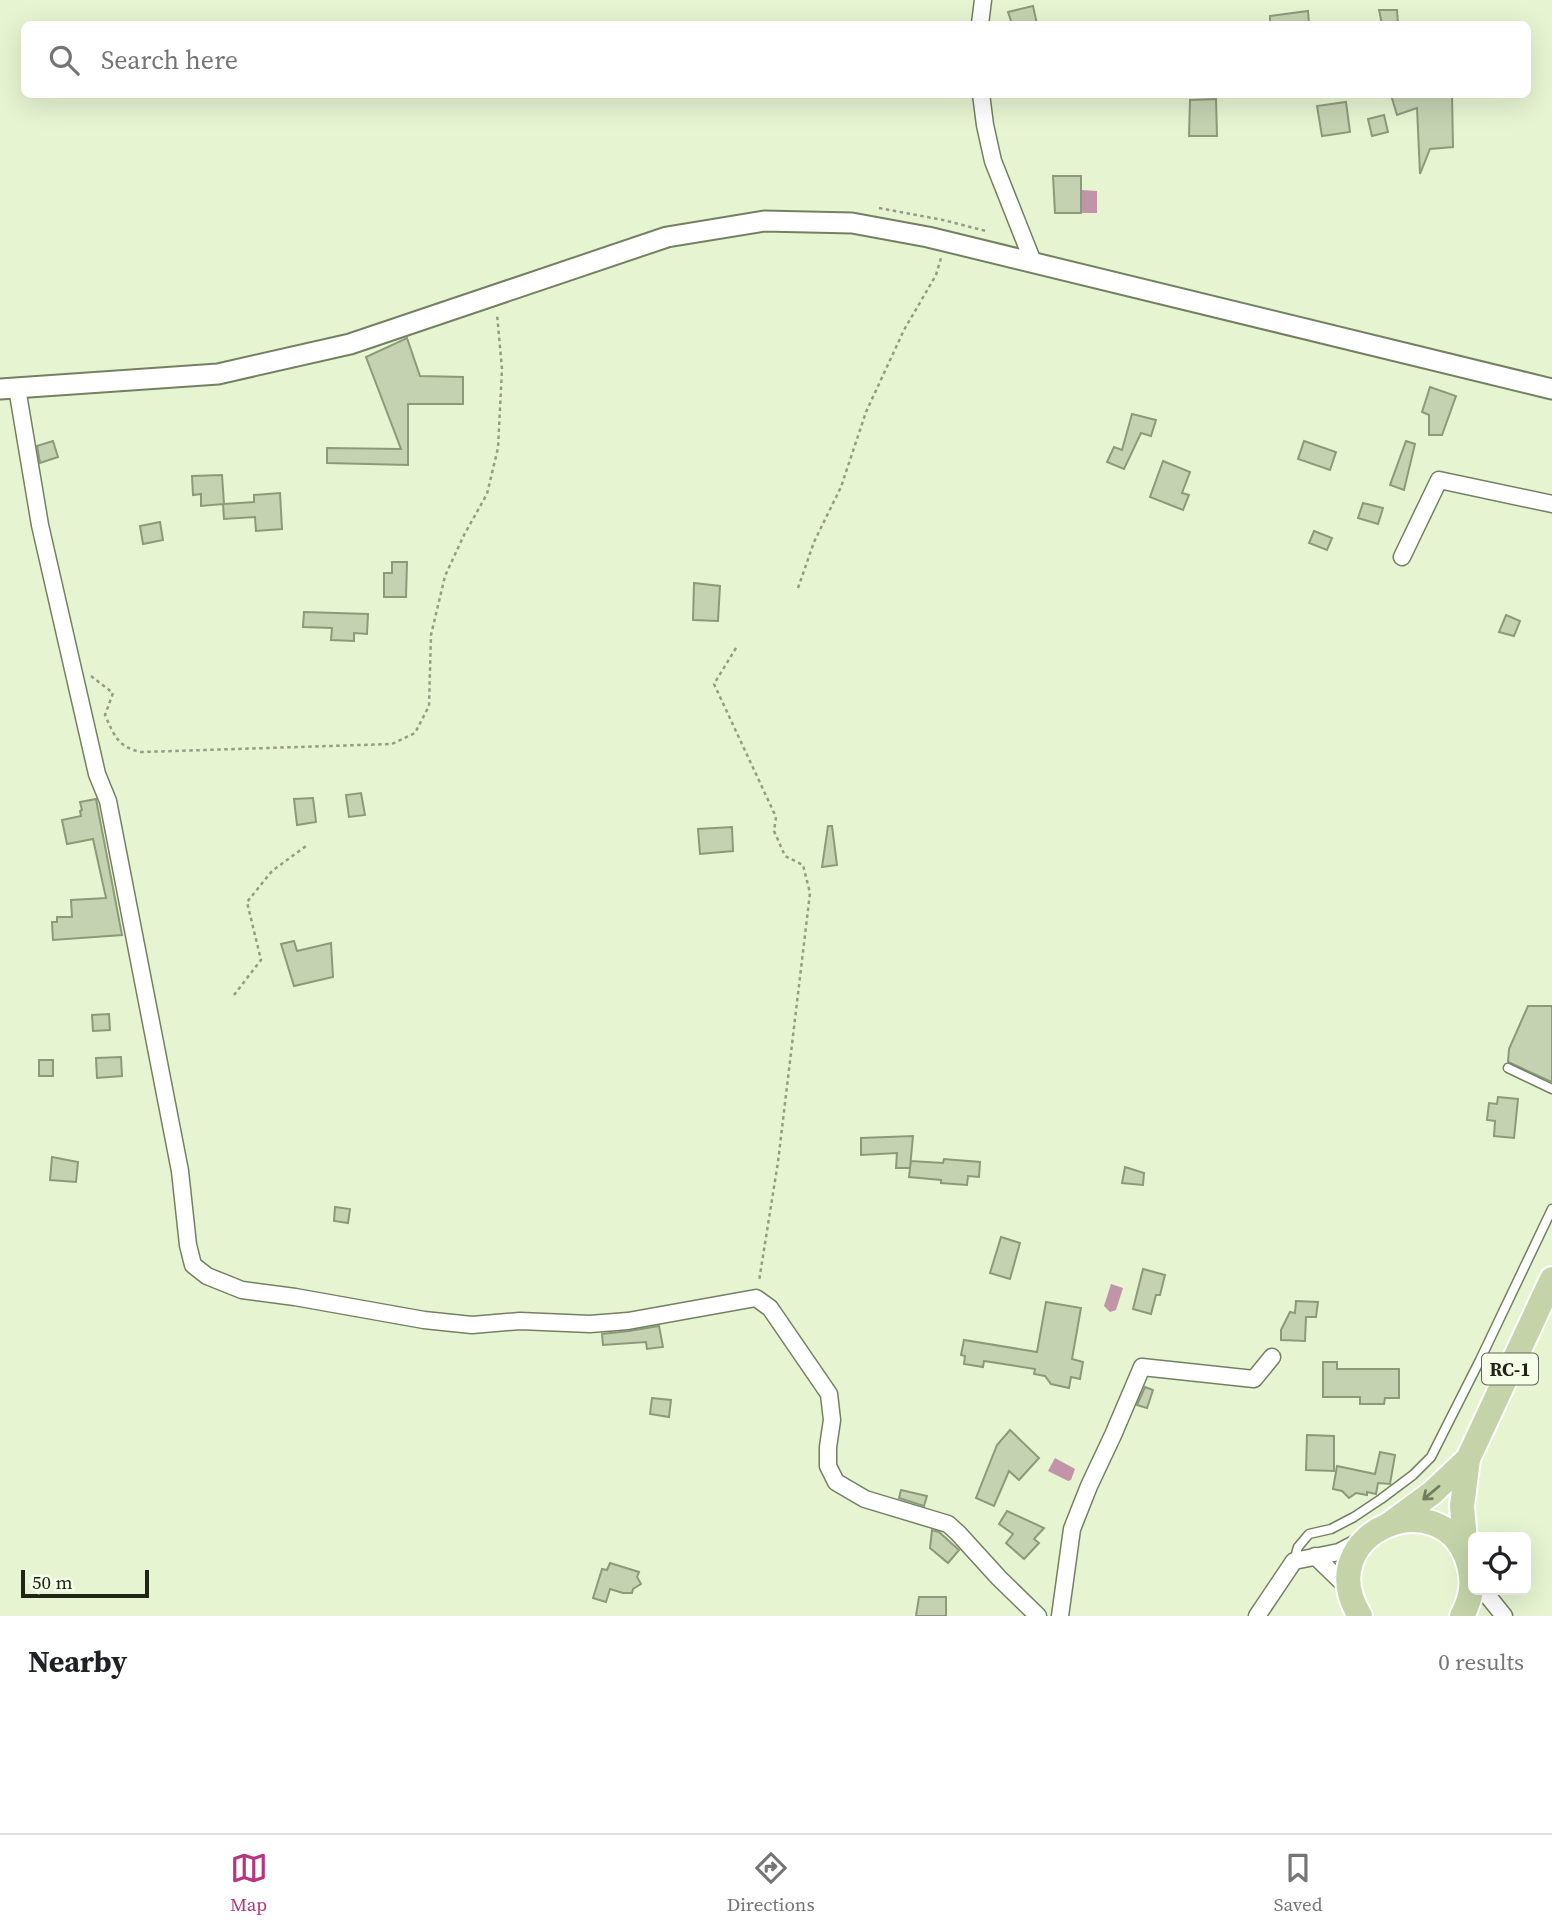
<!DOCTYPE html>
<style>
body{margin:0;font-family:"Source Serif 4",serif;background:#f6f6f6;color:#202124}
.controls{position:absolute;right:21px;bottom:21px;display:grid;overflow:hidden;border-radius:10px;box-shadow:0 7px 28px #0002}
.controls button{width:63px;height:63px;display:grid;place-items:center;padding:0;border:0;border-bottom:2px solid #e0e0e0;background:#fff;color:#202124;font:35px sans-serif}
.scale{position:absolute;left:21px;bottom:18px;width:128px;box-sizing:border-box;padding-left:7px;border:4px solid #1f2417;border-top:0;font-size:19px;line-height:24px;white-space:nowrap;color:#1f2417;-webkit-text-stroke:5px #f6feea;paint-order:stroke}
.list{margin:0;padding:0;list-style:none}
h2{display:flex;justify-content:space-between;align-items:center;height:91px;margin:0;padding:0 28px;font-size:30px}
h2 small{font-size:23px;font-weight:400;color:#757577}
.icon{flex:none;width:38px;height:38px;fill:none;stroke:currentColor;stroke-width:2;stroke-linecap:round;stroke-linejoin:round}
.map{position:relative;flex:none;width:1552px;height:1616px;overflow:hidden}
.search{position:absolute;background:#fff;box-shadow:0 7px 28px #0002;left:21px;right:21px;top:21px;height:77px;display:flex;align-items:center;gap:18px;box-sizing:border-box;padding:0 24px;border-radius:10px;color:#757577;font-size:26px}
.sheet{height:217px;background:#fff}
nav{display:flex;justify-content:space-around;align-items:center;box-sizing:border-box;height:98px;border-top:2px solid #e0e0e0;background:#fff;font-size:19px;color:#757577}
nav a{display:grid;justify-items:center;gap:4px}
nav .on{color:#b8357d}
.map>svg:first-child{display:block}
.water{fill:#c294a8}
.building{fill:#c5d2b1;stroke:#8d9a7a;stroke-width:2}
.lines{fill:none;stroke-linecap:round;stroke-linejoin:round}
.service-casing{stroke:#748061;stroke-width:11}
.minor-casing{stroke:#748061;stroke-width:19}
.tertiary-casing{stroke:#748061;stroke-width:23}
.primary-casing{stroke:#fff;stroke-width:28}
.path{stroke:#939d83;stroke-width:2.5;stroke-dasharray:3.5 3.5;stroke-linecap:butt}
.service{stroke:#fff;stroke-width:8}
.minor{stroke:#fff;stroke-width:16}
.tertiary{stroke:#fff;stroke-width:19}
.primary{stroke:#c4d4a8;stroke-width:24}
.oneway{stroke:#727c60}
.labels{text-anchor:middle;stroke-width:5;stroke-linejoin:round;paint-order:stroke}
.shield{fill:#f6feea;stroke:#606556;stroke-width:2}
.shield-label{font-size:19px;font-weight:bold;fill:#1f2417}
</style>
<div class="map">
<svg width="1552" height="1616" viewBox="0 0 1552 1616">
<rect width="100%" height="100%" fill="#e6f4d1"/>
<g class="water">
<polygon points="1081,190 1097,191 1097,213 1081,213"/>
<polygon points="1111,1284 1123,1288 1116,1310 1110,1312 1104,1306"/>
<polygon points="1055,1458 1075,1469 1071,1480 1068,1481 1048,1471"/>
</g>
<g class="building">
<polygon points="1033,6 1037,24 1012,24 1008,12"/>
<polygon points="1379,10 1397,10 1398,24 1382,24"/>
<polygon points="1308,11 1309,24 1270,24 1270,16"/>
<polygon points="1452,94 1453,147 1430,149 1420,174 1417,108 1397,115 1391,95"/>
<polygon points="1216,99 1217,136 1189,136 1190,100"/>
<polygon points="1346,102 1350,132 1322,136 1317,106"/>
<polygon points="1384,115 1388,132 1372,136 1368,119"/>
<polygon points="1053,176 1081,176 1081,213 1055,213"/>
<polygon points="407,338 420,376 463,377 463,404 408,404 408,465 327,463 327,448 401,449 366,357"/>
<polygon points="1430,387 1456,396 1442,435 1429,435 1429,415 1422,412"/>
<polygon points="1132,414 1156,420 1151,436 1141,433 1124,469 1107,462 1114,447 1122,450"/>
<polygon points="53,441 58,457 40,463 37,446"/>
<polygon points="1304,441 1336,452 1330,470 1298,459"/>
<polygon points="1406,441 1415,444 1404,490 1390,485"/>
<polygon points="1163,461 1190,472 1182,493 1189,495 1183,510 1150,497"/>
<polygon points="222,475 224,504 254,502 254,495 280,493 282,529 256,531 255,517 224,519 223,504 201,506 201,494 193,495 192,476"/>
<polygon points="1363,503 1383,508 1378,524 1358,518"/>
<polygon points="160,522 163,540 143,544 140,526"/>
<polygon points="1314,531 1332,538 1327,550 1309,543"/>
<polygon points="392,562 407,562 406,597 384,597 384,573 392,573"/>
<polygon points="694,583 720,586 718,621 693,620"/>
<polygon points="304,612 368,614 367,634 354,633 354,641 331,640 332,628 303,627"/>
<polygon points="1506,615 1520,621 1514,636 1499,632"/>
<polygon points="361,793 365,815 349,817 346,795"/>
<polygon points="313,798 316,822 297,825 294,799"/>
<polygon points="96,799 122,935 53,940 52,922 57,922 57,917 72,917 71,900 106,898 93,839 67,844 62,820 81,816 80,811 82,810 80,802"/>
<polygon points="828,826 832,826 837,865 822,867"/>
<polygon points="732,827 733,851 700,854 698,829"/>
<polygon points="294,941 297,951 331,943 333,977 294,986 281,944"/>
<polygon points="1528,1006 1552,1006 1552,1082 1508,1062 1509,1049"/>
<polygon points="109,1014 110,1030 93,1031 92,1015"/>
<polygon points="121,1057 122,1076 97,1078 96,1058"/>
<rect x="39" y="1060" width="14" height="16"/>
<polygon points="1498,1097 1518,1099 1514,1138 1494,1136 1495,1121 1487,1120 1489,1103 1497,1104"/>
<polygon points="913,1136 910,1168 911,1161 943,1163 944,1159 980,1162 979,1177 968,1176 967,1185 941,1183 941,1180 909,1177 910,1168 896,1168 897,1153 861,1155 861,1138"/>
<polygon points="52,1157 78,1162 76,1182 50,1180"/>
<polygon points="1125,1167 1144,1173 1143,1185 1122,1183"/>
<polygon points="335,1207 350,1209 348,1223 334,1221"/>
<polygon points="1001,1237 1020,1243 1010,1279 990,1273"/>
<polygon points="1143,1269 1165,1275 1160,1295 1156,1295 1151,1314 1133,1309"/>
<polygon points="1296,1301 1318,1302 1316,1317 1306,1317 1305,1341 1281,1340 1281,1330 1290,1312 1295,1313"/>
<polygon points="1046,1302 1081,1308 1072,1359 1083,1362 1080,1379 1071,1377 1069,1388 1051,1384 1045,1376 1034,1374 1035,1369 984,1361 983,1367 964,1364 965,1356 961,1355 964,1340 1037,1352"/>
<polygon points="659,1326 663,1347 647,1349 646,1342 603,1345 602,1334 629,1331"/>
<polygon points="1323,1362 1337,1362 1337,1369 1399,1369 1399,1398 1385,1398 1384,1404 1360,1404 1360,1397 1323,1397"/>
<polygon points="1145,1387 1153,1390 1147,1408 1137,1405"/>
<polygon points="652,1398 671,1400 669,1417 650,1414"/>
<polygon points="1010,1430 1039,1458 1019,1480 1009,1471 994,1506 976,1498 997,1445"/>
<polygon points="1307,1435 1334,1436 1334,1471 1306,1470"/>
<polygon points="1380,1452 1395,1455 1390,1484 1378,1483 1376,1494 1367,1492 1367,1495 1356,1493 1349,1498 1342,1491 1333,1489 1337,1466 1375,1474"/>
<polygon points="901,1490 927,1496 924,1506 899,1498"/>
<polygon points="1007,1511 1044,1528 1034,1539 1039,1543 1024,1559 1006,1543 1013,1534 999,1524"/>
<polygon points="932,1530 939,1532 959,1550 948,1563 930,1548"/>
<polygon points="610,1563 639,1572 637,1577 641,1584 633,1589 632,1593 623,1593 610,1589 606,1602 593,1598 602,1569 607,1570"/>
<polygon points="919,1597 946,1597 946,1616 916,1616"/>
</g>
<g class="lines">
<g class="service-casing">
<g id="service">
<polyline points="1508,1068 1552,1089"/>
<polyline points="1294,1561 1298,1547 1309,1534 1331,1529 1354,1517 1381,1499 1413,1475 1431,1457 1480,1360 1552,1209"/>
</g>
</g>
<g class="minor-casing">
<g id="minor">
<polyline points="980,24 983,0"/>
<polyline points="981,94 985,125 993,161 1033,262"/>
<polyline points="17,388 40,525 97,774 108,801 180,1171 188,1245 193,1265 207,1276 242,1290 295,1297 424,1320 472,1325 520,1321 590,1324 628,1321 756,1298 770,1308 829,1394 832,1420 828,1447 828,1466 836,1482 865,1499 948,1524 958,1533 999,1578 1038,1616"/>
<polyline points="1402,557 1439,480 1552,504"/>
<polyline points="1315,1556 1349,1589"/>
<polyline points="1483,1590 1504,1616"/>
<polyline points="1060,1616 1072,1529 1089,1486 1113,1435 1142,1367 1254,1379 1272,1357"/>
<polyline points="1257,1616 1294,1561 1339,1552 1362,1540"/>
</g>
</g>
<g class="tertiary-casing">
<polyline id="tertiary" points="0,389 218,374 350,344 667,237 764,221 852,223 928,237 1552,389"/>
</g>
<g class="primary-casing">
<g id="primary">
<polyline points="1391,1523 1432,1493 1468,1459"/>
<polyline points="1466,1553 1462,1506 1468,1459 1552,1279"/>
<path d="M 1360,1616 C 1308,1532 1445,1477 1469,1565 C 1474,1584 1471,1599 1462,1616"/>
</g>
</g>
<g class="path">
<polyline points="879,208 943,220 986,231"/>
<polyline points="798,588 814,542 841,487 866,412 904,330 936,275 941,258"/>
<polyline points="736,648 714,684 776,817 774,831 785,856 803,865 810,893 778,1162 759,1281"/>
<path d="M 91,676 L 113,693 L 105,715 C 114,735 118,748 142,752 L 392,744 L 415,733 L 429,706 L 431,635 L 445,576 L 464,535 L 487,494 L 498,448 L 502,369 L 497,314"/>
<polyline points="234,995 261,960 247,902 272,871 306,846"/>
</g>
<use href="#service" class="service"/>
<use href="#minor" class="minor"/>
<use href="#tertiary" class="tertiary"/>
<use href="#primary" class="primary"/>
</g>
<defs><path id="oneway-shaft" d="M-6 0H5M1.5-3L5.5 0L1.5 3" fill="none" stroke-width="1.6" stroke-linecap="round" stroke-linejoin="round" transform="scale(1.75)"/></defs>
<use class="oneway" href="#oneway-shaft" transform="translate(1431 1493) rotate(140)"/>
<g class="labels">
<rect class="shield" x="1482" y="1353.5" width="56" height="31" rx="5"/>
<g class="shield-label">
<text x="1510" y="1376">RC-1</text>
</g>
</g>
</svg>
<div class="controls">
<button><svg class="icon" aria-label="locate" viewBox="0 0 24 24"><circle cx="12" cy="12" r="6"/><path d="M12 2v4M12 18v4M2 12h4M18 12h4"/></svg></button>
</div>
<div class="scale">50 m</div>
<div class="search"><svg class="icon" aria-label="search" viewBox="0 0 24 24"><circle cx="10" cy="10" r="6"/><path d="M15 15l6 6"/></svg>Search here</div>
</div>
<section class="sheet">
<h2>Nearby<small>0 results</small></h2>
<ul class="list">
</ul>
</section>
<nav>
<a class="on"><svg class="icon" aria-label="map" viewBox="0 0 24 24"><path d="M3 6l6-2 6 2 6-2v14l-6 2-6-2-6 2zM9 4v14M15 6v14"/></svg>Map</a>
<a><svg class="icon" aria-label="directions" viewBox="0 0 24 24"><path d="M12 3l9 9-9 9-9-9zM9 14v-3h6M13 9l2 2-2 2"/></svg>Directions</a>
<a><svg class="icon" aria-label="saved" viewBox="0 0 24 24"><path d="M7 4h10v16l-5-4-5 4z"/></svg>Saved</a>
</nav>
